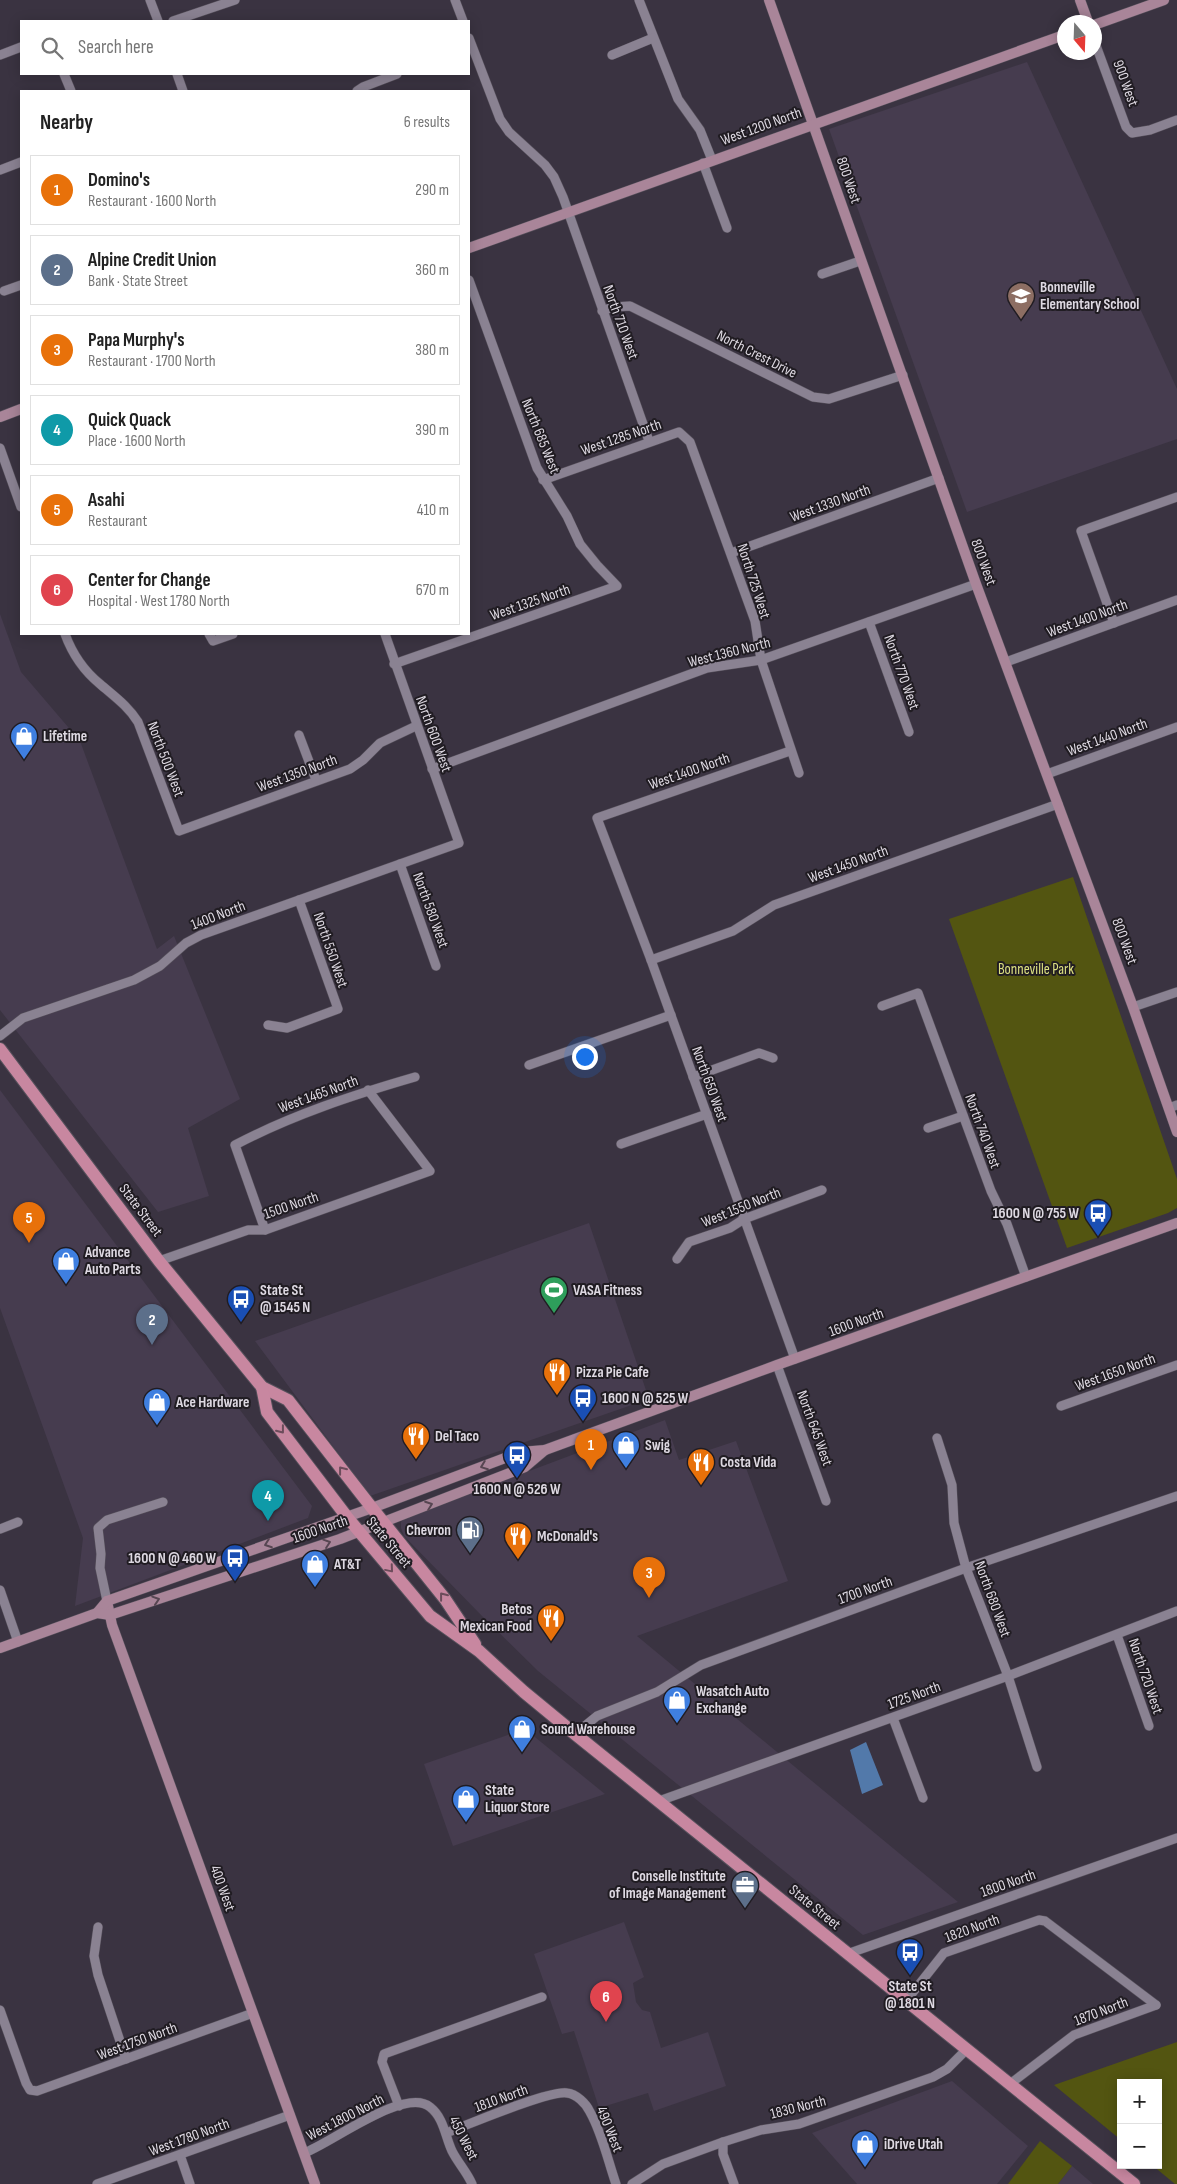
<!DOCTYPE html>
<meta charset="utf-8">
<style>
body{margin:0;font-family:"Sofia Sans Condensed",sans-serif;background:#f2f2f2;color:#222}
.controls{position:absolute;right:15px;bottom:15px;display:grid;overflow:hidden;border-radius:0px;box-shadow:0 2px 12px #0003}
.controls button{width:45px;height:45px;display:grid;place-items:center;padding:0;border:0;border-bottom:1px solid #e0e0e0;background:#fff;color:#222;font:25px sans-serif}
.compass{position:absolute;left:1057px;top:15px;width:45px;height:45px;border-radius:50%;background:#fff;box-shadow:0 2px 12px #0003;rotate:161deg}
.you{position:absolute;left:584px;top:1056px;width:18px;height:18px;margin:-12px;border:4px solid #fff;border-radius:50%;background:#1a73e8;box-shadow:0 0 0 8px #1a73e833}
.badge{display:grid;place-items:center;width:32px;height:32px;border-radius:50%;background:#d93025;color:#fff;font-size:16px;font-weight:700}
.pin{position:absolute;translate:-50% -41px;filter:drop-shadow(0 1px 2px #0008)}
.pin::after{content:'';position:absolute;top:26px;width:18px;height:15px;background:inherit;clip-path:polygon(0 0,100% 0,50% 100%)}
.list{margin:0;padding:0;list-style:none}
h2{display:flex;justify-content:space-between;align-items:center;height:65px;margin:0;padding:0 20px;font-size:21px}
h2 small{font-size:16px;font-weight:400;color:#767676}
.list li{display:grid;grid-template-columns:32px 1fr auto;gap:15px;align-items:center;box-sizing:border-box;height:70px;margin:0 10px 10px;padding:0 10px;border:1px solid #e0e0e0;border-radius:0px}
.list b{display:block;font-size:19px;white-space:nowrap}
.list p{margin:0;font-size:16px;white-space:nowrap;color:#767676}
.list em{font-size:16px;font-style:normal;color:#767676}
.icon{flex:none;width:28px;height:28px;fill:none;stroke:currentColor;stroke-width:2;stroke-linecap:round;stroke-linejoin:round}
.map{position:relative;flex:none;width:1177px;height:2184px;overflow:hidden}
.search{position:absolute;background:#fff;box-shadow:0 2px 12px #0003;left:20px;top:20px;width:450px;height:55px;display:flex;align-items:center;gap:12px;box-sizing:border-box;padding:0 18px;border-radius:0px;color:#767676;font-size:19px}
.panel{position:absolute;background:#fff;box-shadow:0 2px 12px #0003;left:20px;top:90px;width:450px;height:545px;border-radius:0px}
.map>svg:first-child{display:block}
.built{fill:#463c4f}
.green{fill:#535511}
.water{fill:#5279aa}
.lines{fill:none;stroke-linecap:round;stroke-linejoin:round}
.street-casing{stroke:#56505b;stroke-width:10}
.secondary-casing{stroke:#56505b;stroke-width:11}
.primary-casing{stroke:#56505b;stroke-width:14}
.street{stroke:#8a8292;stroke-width:9}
.secondary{stroke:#a98599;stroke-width:10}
.primary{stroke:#c887a0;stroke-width:12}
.oneway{stroke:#6c4c5b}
.oneway2{stroke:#574652}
.labels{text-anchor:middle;stroke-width:4;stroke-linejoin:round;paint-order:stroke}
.street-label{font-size:15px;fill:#ded9e2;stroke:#201c22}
.poi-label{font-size:15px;font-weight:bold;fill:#ded9e2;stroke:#201c22;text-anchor:start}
.park-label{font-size:15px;fill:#dce082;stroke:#201c22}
</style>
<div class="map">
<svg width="1177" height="2184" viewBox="0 0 1177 2184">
<rect width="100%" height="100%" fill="#3a3341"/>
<g class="built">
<polygon points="1027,62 1177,389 1177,439 967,512 829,129"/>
<polygon points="0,614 21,672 80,741 157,949 174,936 240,1099 188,1128 209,1196 158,1212 0,1010"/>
<polygon points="0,1090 312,1506 308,1518 75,1606 83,1538 0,1308"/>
<polygon points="589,1223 649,1399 370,1496 255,1341"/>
<polygon points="665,1420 679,1460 736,1441 788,1581 637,1636 958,1902 863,1935 538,1671 482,1616 404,1536 401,1528 401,1522 404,1518"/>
<polygon points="525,1729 605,1794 453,1846 424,1764"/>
<polygon points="624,1922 644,1977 633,1983 636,2002 642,2010 650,2012 661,2048 708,2032 726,2086 654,2111 648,2093 599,2108 574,2031 562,2034 534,1954"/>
<polygon points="952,2081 1028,2146 997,2184 857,2184 812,2133"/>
<polygon points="1072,2166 1093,2184 1058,2184"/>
</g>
<g class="green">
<polygon points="1073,877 1177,1179 1177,1208 1168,1213 1067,1248 949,919"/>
<polygon points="1177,2042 1177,2184 1175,2184 1152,2165 1158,2165 1158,2083 1121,2083 1121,2140 1054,2085"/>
<polygon points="1040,2141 1072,2166 1058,2184 1008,2184"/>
</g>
<polygon class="water" points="866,1742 883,1785 862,1794 850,1750"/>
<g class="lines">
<g class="street-casing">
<g id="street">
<polyline points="150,0 158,21"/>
<polyline points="455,0 463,21"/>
<polyline points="639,0 678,99 700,130 712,160"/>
<polyline points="173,21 235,0"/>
<polyline points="469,38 500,119 509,132 545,165 554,177 563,197 649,441"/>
<polyline points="1094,40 1126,127 1132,133 1150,130 1177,120"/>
<polyline points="0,55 21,47"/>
<polyline points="612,55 653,38"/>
<polyline points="64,74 71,91"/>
<polyline points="177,74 183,91"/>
<polyline points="357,91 363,87 397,74"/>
<polyline points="703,163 727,228"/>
<polyline points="0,170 21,162"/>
<polyline points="822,274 860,261"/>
<polyline points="4,291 21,285"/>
<polyline points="602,311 613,307 630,306 813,397 829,399 903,375"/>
<polyline points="0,448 21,507"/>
<polyline points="543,480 679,432 690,442 755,621 761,660 799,773"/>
<polyline points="731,553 939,478"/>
<polyline points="869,622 909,732"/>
<polyline points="1114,623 1081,531 1177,497"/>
<path d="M 65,634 C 72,653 84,671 100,684 C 115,697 128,706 138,722 L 179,831 L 350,769 L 363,760 L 380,743 L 416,726"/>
<polyline points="209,634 213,641 233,634"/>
<polyline points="1006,662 1177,600"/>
<polyline points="394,664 617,586 597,565 580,544 567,516 537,468 469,280"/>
<polyline points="299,735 316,780"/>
<polyline points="790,751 597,818 651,960 795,1359"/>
<polyline points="432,769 707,668 761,660 976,584"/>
<polyline points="1047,774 1177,727"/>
<polyline points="400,864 436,966"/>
<polyline points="651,960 733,931 774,905 1058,804"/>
<polyline points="882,1006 918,993 991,1191 1007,1224 1026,1277"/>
<polyline points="1133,1007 1177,992"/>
<polyline points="268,1025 287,1028 338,1009 299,900"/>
<polyline points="0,1036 23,1018 134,980 160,966 186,943 201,935 459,843 385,634"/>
<polyline points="529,1065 671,1015"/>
<polyline points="693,1077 759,1053 773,1058"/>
<polyline points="1169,1108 1177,1105"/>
<polyline points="928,1128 963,1116"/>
<polyline points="621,1144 707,1114"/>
<path d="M 265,1230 L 235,1145 C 292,1115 353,1095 415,1077"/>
<polyline points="677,1259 689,1242 730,1228 744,1219 822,1190"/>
<polyline points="159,1261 248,1230 265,1230 430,1171 368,1090"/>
<polyline points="777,1365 826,1501"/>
<polyline points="1061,1406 1177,1365"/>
<polyline points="937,1438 952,1485 954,1523 966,1568 1008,1676 1037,1767"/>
<polyline points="0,1529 18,1522"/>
<polyline points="0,1590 18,1642"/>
<polyline points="107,1601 100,1568 101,1554 98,1528 107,1520 163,1502"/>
<polyline points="1117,1635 1149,1726"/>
<polyline points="893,1718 923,1798"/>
<polyline points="575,1734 597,1716 657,1692 701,1665 966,1568 1177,1496"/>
<polyline points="659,1801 1008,1676 1177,1611"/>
<polyline points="98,1927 94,1956 98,1975 126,2059"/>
<polyline points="847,1954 1177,1838"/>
<polyline points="906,2001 944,1953 1039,1920 1045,1921 1156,2005"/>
<polyline points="0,2010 26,2083 30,2090 37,2091 253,2013"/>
<polyline points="1010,2084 1074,2035 1156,2005"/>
<polyline points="399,2106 382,2062 384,2054 542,1997"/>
<path d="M 446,2133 C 467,2125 549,2090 567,2093 C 576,2094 586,2103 590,2112 C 602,2133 608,2161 616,2184"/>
<polyline points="723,2142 723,2154 734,2184"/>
<path d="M 304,2153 C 330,2144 405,2086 430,2107 C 444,2118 445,2136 452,2151 C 458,2163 467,2172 472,2184"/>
<polyline points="180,2155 190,2184"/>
<polyline points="97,2184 290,2115"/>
<polyline points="632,2184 663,2164 723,2142 761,2130 799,2124 933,2077 947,2069 967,2049"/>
</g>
</g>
<g class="secondary-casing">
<g id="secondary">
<polyline points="769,0 976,584 1133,1007 1177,1132"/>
<polyline points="1080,0 1088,22"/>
<polyline points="1094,25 1164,0"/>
<polyline points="469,248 1064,35"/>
<polyline points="0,417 21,409"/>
<polyline points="107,1601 112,1625 315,2184"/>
<polyline points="97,1613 107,1601 372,1508 521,1452 545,1450 777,1365 1177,1223"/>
<polyline points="0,1648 97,1613 110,1615 340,1539 525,1467 545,1450"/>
</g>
</g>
<g class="primary-casing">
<g id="primary">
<polyline points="0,1049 159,1261 262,1387 288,1400 372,1508 445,1599 475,1644"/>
<polyline points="262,1387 267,1412 347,1517 430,1616 479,1651 524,1692 575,1734 1134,2184"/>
</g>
</g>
<use href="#street" class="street"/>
<use href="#secondary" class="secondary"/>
<use href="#primary" class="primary"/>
</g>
<defs><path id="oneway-chevron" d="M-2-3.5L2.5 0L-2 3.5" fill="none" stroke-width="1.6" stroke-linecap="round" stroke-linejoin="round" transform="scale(1.25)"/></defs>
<g class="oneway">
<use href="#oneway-chevron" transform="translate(281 1430) rotate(52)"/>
<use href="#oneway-chevron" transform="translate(342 1470) rotate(-128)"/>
<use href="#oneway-chevron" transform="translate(390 1569) rotate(50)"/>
<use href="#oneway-chevron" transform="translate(443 1596) rotate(-128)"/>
</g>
<g class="oneway2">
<use href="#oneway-chevron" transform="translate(484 1466) rotate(159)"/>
<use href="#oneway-chevron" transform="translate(429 1505) rotate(-20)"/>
<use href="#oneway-chevron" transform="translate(327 1543) rotate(-19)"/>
<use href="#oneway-chevron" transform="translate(268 1544) rotate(160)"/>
<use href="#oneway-chevron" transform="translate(156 1600) rotate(-18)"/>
</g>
<defs>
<g id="school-pin" transform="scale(1.4375)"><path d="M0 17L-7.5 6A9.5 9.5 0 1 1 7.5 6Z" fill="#8d6e63" stroke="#201c22"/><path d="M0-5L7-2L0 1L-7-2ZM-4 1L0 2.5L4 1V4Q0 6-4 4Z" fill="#fff"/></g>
<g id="shop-pin" transform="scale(1.4375)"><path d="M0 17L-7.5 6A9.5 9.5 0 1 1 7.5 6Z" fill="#3f7fe0" stroke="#201c22"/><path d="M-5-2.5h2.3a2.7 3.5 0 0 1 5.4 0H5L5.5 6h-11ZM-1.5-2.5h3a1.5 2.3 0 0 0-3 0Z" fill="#fff"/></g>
<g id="bus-pin" transform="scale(1.4375)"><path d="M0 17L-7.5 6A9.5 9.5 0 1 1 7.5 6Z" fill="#1a4fb4" stroke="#201c22"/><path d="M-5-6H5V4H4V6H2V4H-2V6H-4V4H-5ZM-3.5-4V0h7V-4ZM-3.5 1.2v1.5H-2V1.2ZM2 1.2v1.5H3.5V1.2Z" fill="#fff"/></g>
<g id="stadium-pin" transform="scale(1.4375)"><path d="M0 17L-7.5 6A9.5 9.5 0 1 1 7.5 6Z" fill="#2e9e5b" stroke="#201c22"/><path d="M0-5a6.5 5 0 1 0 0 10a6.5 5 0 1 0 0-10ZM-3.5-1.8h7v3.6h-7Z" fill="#fff"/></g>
<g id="restaurant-pin" transform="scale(1.4375)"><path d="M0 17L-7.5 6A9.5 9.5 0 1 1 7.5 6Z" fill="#e8710a" stroke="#201c22"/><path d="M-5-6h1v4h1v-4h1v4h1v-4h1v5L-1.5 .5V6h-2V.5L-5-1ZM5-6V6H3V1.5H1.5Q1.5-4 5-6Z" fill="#fff"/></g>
<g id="fuel-pin" transform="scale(1.4375)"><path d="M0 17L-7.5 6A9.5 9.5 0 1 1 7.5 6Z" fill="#5c6f8a" stroke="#201c22"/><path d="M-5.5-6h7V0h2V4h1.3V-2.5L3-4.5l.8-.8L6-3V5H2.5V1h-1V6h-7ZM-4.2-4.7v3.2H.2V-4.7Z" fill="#fff"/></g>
<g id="office-pin" transform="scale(1.4375)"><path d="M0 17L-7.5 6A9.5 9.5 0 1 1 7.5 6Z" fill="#5c6f8a" stroke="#201c22"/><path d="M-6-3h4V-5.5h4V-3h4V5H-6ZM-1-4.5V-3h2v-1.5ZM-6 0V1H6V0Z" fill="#fff"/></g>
</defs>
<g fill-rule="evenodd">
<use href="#school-pin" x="1021" y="296"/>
<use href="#shop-pin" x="24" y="736"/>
<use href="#bus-pin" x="1098" y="1213"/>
<use href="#shop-pin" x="66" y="1261"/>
<use href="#stadium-pin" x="554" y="1290"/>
<use href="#bus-pin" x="241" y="1299"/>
<use href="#restaurant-pin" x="557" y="1372"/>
<use href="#bus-pin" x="583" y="1398"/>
<use href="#shop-pin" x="157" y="1402"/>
<use href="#restaurant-pin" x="416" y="1436"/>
<use href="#shop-pin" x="626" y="1445"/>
<use href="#bus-pin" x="517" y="1455"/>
<use href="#restaurant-pin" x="701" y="1462"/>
<use href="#fuel-pin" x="470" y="1530"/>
<use href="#restaurant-pin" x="518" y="1536"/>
<use href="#bus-pin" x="235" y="1558"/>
<use href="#shop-pin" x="315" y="1564"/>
<use href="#restaurant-pin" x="551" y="1618"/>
<use href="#shop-pin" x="677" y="1700"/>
<use href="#shop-pin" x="522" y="1729"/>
<use href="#shop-pin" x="466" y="1799"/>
<use href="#office-pin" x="745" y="1885"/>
<use href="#bus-pin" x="910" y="1952"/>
<use href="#shop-pin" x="865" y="2144"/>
</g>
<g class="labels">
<g class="street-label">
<text transform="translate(1126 83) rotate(70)" y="5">900 West</text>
<text transform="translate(761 126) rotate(-20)" y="5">West 1200 North</text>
<text transform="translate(849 180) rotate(71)" y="5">800 West</text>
<text transform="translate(621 322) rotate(70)" y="5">North 710 West</text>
<text transform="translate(757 354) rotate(27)" y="5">North Crest Drive</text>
<text transform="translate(541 436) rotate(68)" y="5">North 685 West</text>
<text transform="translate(621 437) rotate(-19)" y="5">West 1285 North</text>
<text transform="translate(830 503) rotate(-20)" y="5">West 1330 North</text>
<text transform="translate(984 562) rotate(70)" y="5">800 West</text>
<text transform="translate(754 581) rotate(72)" y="5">North 725 West</text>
<text transform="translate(530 602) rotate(-19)" y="5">West 1325 North</text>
<text transform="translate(1087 618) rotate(-20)" y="5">West 1400 North</text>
<text transform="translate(729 652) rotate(-14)" y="5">West 1360 North</text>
<text transform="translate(902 672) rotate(70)" y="5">North 770 West</text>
<text transform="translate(434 734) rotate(70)" y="5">North 600 West</text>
<text transform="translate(1107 737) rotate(-20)" y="5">West 1440 North</text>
<text transform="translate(166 759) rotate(69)" y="5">North 500 West</text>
<text transform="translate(689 771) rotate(-19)" y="5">West 1400 North</text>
<text transform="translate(297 773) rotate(-20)" y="5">West 1350 North</text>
<text transform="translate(848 864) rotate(-20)" y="5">West 1450 North</text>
<text transform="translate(431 910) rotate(70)" y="5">North 580 West</text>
<text transform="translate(218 915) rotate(-21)" y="5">1400 North</text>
<text transform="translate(1125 941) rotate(70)" y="5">800 West</text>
<text transform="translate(331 950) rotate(71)" y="5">North 550 West</text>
<text transform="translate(710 1084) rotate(70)" y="5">North 650 West</text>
<text transform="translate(318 1094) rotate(-20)" y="5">West 1465 North</text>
<text transform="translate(983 1131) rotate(70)" y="5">North 740 West</text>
<text transform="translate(291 1205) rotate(-19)" y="5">1500 North</text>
<text transform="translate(741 1207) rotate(-22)" y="5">West 1550 North</text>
<text transform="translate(141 1210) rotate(53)" y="5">State Street</text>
<text transform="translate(856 1322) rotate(-20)" y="5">1600 North</text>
<text transform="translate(1115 1372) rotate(-20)" y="5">West 1650 North</text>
<text transform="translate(815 1428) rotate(70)" y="5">North 645 West</text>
<text transform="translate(320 1529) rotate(-19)" y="5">1600 North</text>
<text transform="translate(389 1542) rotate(50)" y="5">State Street</text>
<text transform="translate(865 1590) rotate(-20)" y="5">1700 North</text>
<text transform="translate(993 1599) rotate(70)" y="5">North 680 West</text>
<text transform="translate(1146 1676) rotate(71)" y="5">North 720 West</text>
<text transform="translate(914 1695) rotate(-20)" y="5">1725 North</text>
<text transform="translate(1008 1883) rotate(-19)" y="5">1800 North</text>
<text transform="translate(223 1888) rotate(70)" y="5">400 West</text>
<text transform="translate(815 1907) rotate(39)" y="5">State Street</text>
<text transform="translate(972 1928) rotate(-20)" y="5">1820 North</text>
<text transform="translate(1101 2011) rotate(-21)" y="5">1870 North</text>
<text transform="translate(137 2041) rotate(-20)" y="5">West 1750 North</text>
<text transform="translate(501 2098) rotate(-20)" y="5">1810 North</text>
<text transform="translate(798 2107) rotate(-14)" y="5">1830 North</text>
<text transform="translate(345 2117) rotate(-27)" y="5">West 1800 North</text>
<text transform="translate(610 2129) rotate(68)" y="5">490 West</text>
<text transform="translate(189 2137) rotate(-20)" y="5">West 1780 North</text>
<text transform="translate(464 2138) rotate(63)" y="5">450 West</text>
</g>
<g class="poi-label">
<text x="1040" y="292">Bonneville<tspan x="1040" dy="17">Elementary School</tspan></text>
<text x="43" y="741">Lifetime</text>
<text x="1079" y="1218" text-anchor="end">1600 N @ 755 W</text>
<text x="85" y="1257">Advance<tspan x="85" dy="17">Auto Parts</tspan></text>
<text x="260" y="1295">State St<tspan x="260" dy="17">@ 1545 N</tspan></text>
<text x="573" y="1295">VASA Fitness</text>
<text x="576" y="1377">Pizza Pie Cafe</text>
<text x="602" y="1403">1600 N @ 525 W</text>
<text x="176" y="1407">Ace Hardware</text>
<text x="435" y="1441">Del Taco</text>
<text x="645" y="1450">Swig</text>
<text x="720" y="1467">Costa Vida</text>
<text x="517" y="1494" text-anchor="middle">1600 N @ 526 W</text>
<text x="451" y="1535" text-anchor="end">Chevron</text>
<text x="537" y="1541">McDonald's</text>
<text x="216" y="1563" text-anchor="end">1600 N @ 460 W</text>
<text x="334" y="1569">AT&amp;T</text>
<text x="532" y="1614" text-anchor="end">Betos<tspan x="532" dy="17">Mexican Food</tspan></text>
<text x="696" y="1696">Wasatch Auto<tspan x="696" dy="17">Exchange</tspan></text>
<text x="541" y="1734">Sound Warehouse</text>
<text x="485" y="1795">State<tspan x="485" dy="17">Liquor Store</tspan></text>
<text x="726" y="1881" text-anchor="end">Conselle Institute<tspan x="726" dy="17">of Image Management</tspan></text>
<text x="910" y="1991" text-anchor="middle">State St<tspan x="910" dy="17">@ 1801 N</tspan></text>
<text x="884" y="2149">iDrive Utah</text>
</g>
<g class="park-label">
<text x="1036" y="974">Bonneville Park</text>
</g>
</g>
</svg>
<div class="controls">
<button>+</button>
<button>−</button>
</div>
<svg class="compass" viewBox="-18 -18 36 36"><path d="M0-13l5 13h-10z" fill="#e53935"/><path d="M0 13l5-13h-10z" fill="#767676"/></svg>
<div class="you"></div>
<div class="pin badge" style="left:591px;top:1470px;background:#e8710a">1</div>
<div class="pin badge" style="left:152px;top:1345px;background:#5c6f8a">2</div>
<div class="pin badge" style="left:649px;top:1598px;background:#e8710a">3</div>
<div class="pin badge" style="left:268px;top:1521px;background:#0f9aa8">4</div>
<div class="pin badge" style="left:29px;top:1243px;background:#e8710a">5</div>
<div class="pin badge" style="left:606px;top:2022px;background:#e0444e">6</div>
<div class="search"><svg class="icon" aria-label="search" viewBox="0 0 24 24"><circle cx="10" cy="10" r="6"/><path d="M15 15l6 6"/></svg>Search here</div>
<section class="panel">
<h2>Nearby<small>6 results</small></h2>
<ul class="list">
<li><span class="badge" style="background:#e8710a">1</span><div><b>Domino's</b><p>Restaurant · 1600 North</p></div><em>290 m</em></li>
<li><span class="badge" style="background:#5c6f8a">2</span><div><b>Alpine Credit Union</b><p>Bank · State Street</p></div><em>360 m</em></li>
<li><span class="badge" style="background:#e8710a">3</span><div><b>Papa Murphy's</b><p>Restaurant · 1700 North</p></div><em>380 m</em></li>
<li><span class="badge" style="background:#0f9aa8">4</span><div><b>Quick Quack</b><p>Place · 1600 North</p></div><em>390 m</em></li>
<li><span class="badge" style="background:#e8710a">5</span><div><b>Asahi</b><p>Restaurant</p></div><em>410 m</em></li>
<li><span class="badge" style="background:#e0444e">6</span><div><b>Center for Change</b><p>Hospital · West 1780 North</p></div><em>670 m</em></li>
</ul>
</section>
</div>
